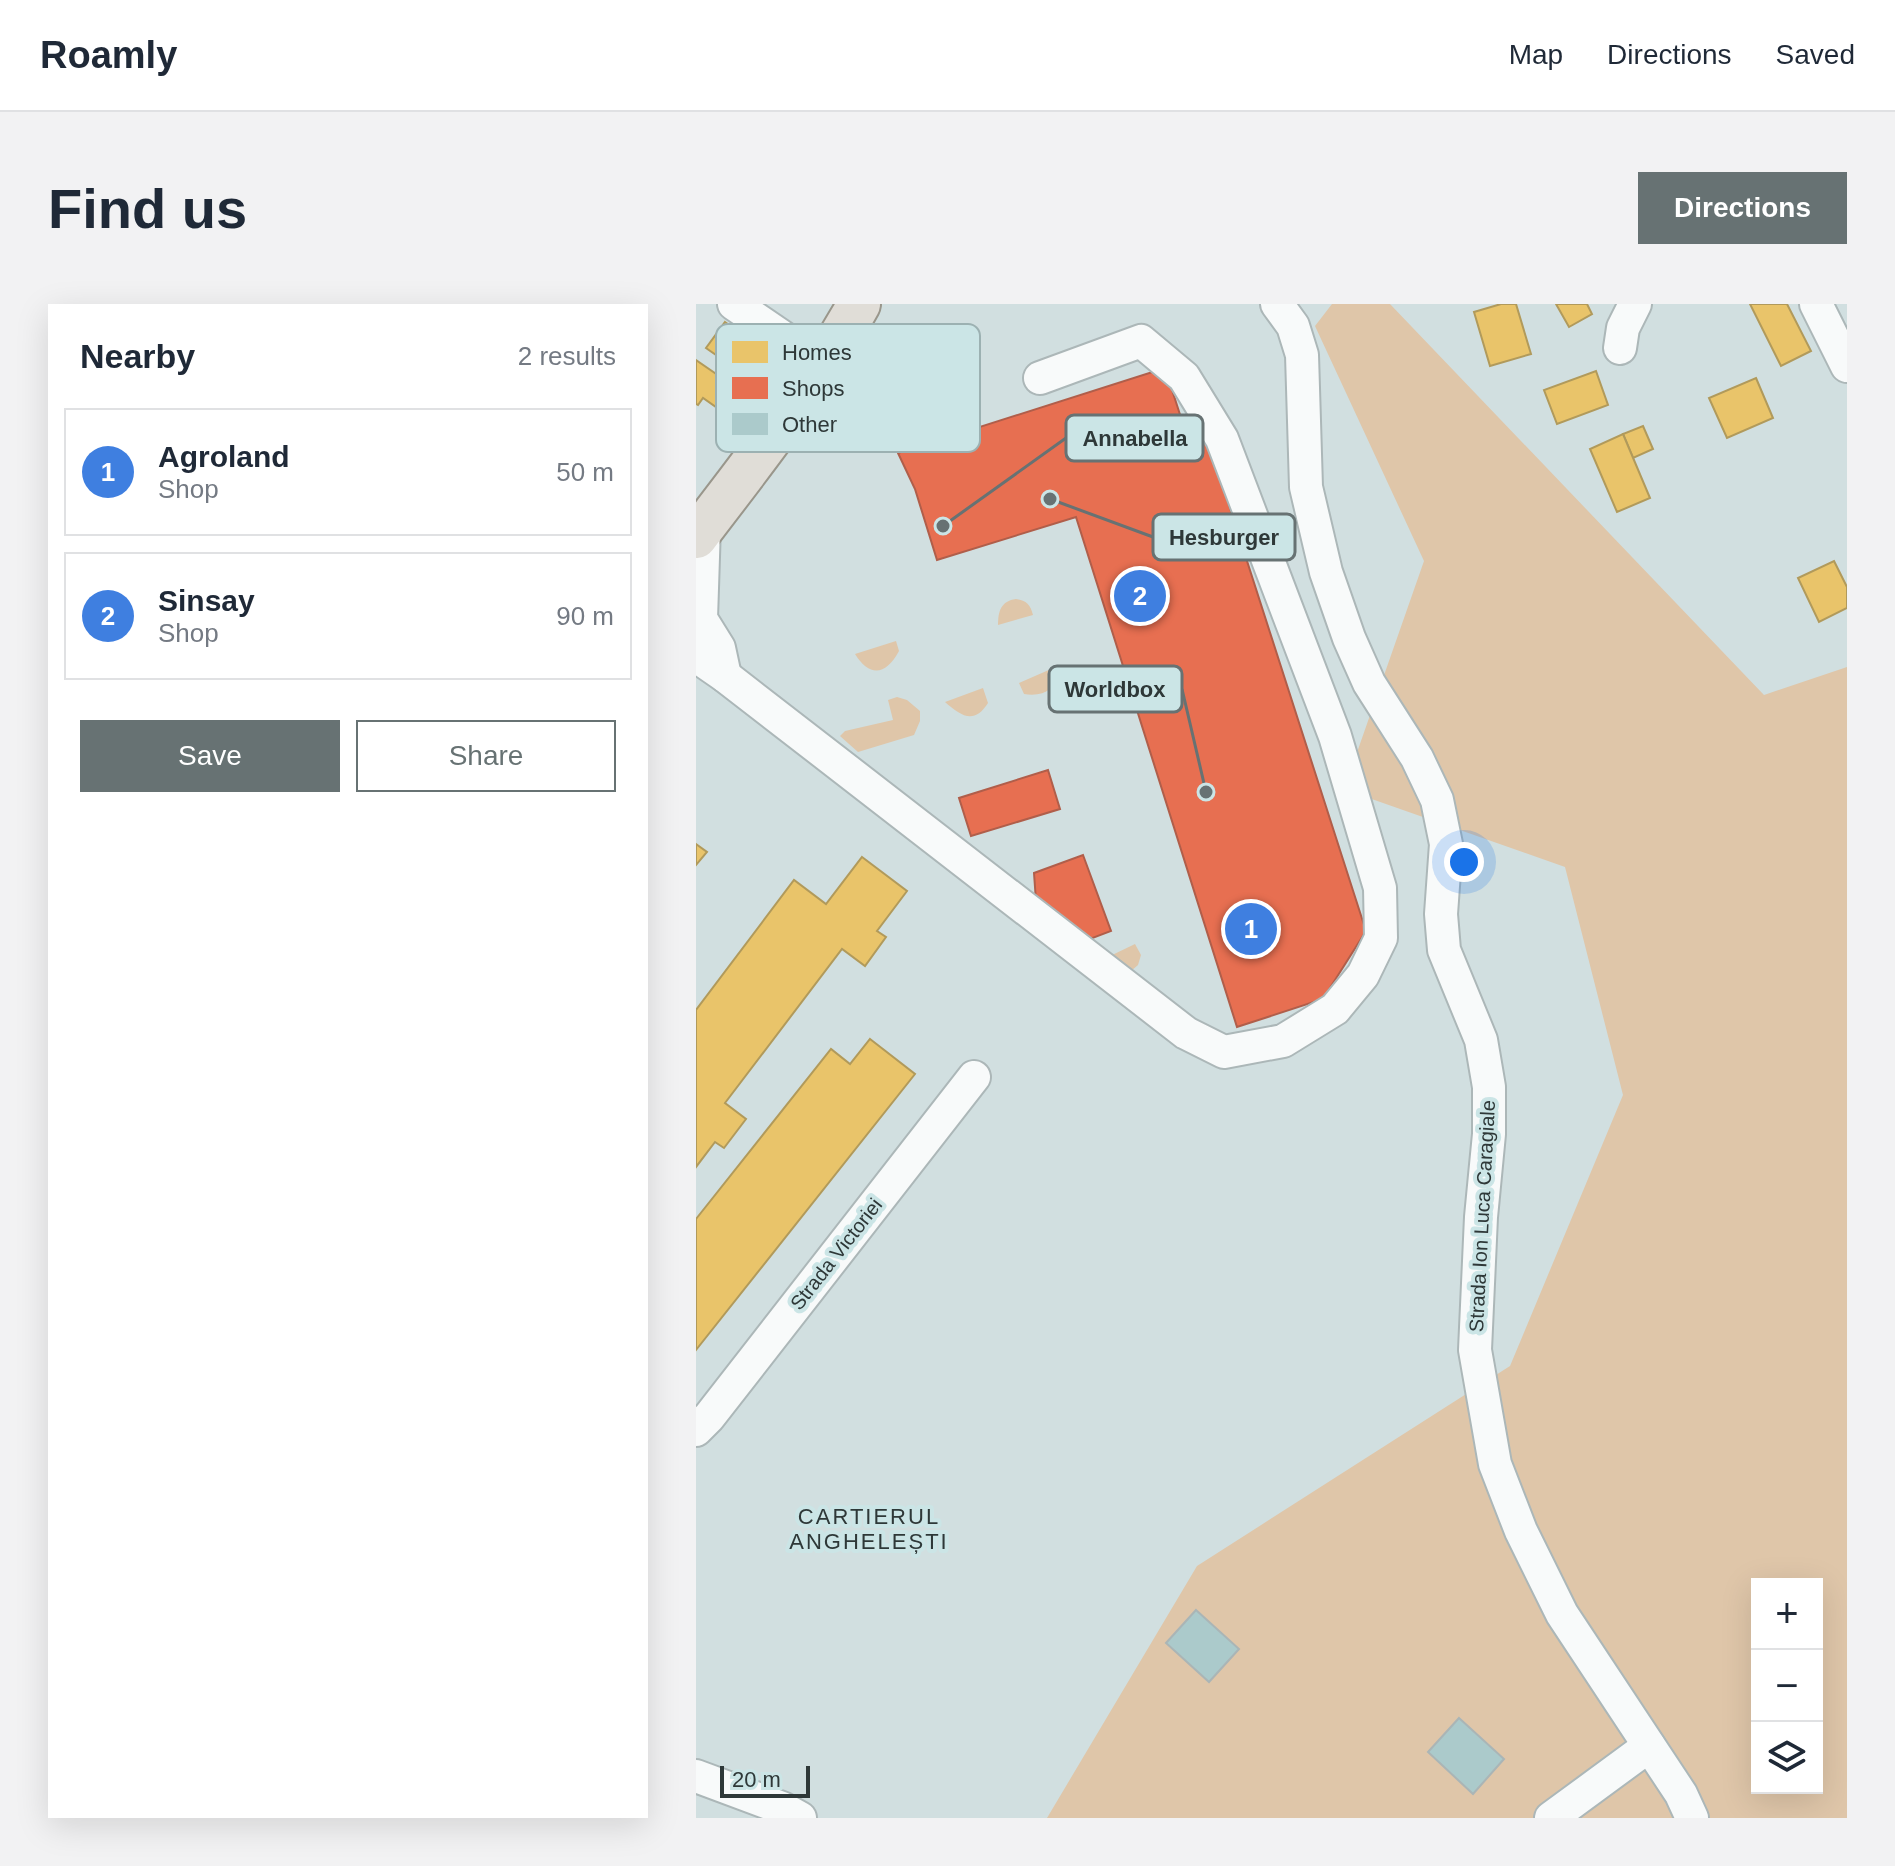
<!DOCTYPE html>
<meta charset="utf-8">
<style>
body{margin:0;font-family:Arial,sans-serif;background:#f2f2f3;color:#1f2937}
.controls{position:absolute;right:24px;bottom:24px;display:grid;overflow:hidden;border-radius:0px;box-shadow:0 8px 32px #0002}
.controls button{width:72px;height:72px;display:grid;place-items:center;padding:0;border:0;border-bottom:2px solid #e0e1e3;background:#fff;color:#1f2937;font:40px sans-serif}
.scale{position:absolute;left:24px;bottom:20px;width:90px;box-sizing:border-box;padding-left:8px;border:4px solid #2e3838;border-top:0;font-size:22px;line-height:28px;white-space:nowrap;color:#2e3838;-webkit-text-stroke:6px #cbe5e6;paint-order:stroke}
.you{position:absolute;left:768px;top:558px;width:28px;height:28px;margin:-20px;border:6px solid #fff;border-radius:50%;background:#1a73e8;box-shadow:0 0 0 12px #1a73e833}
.badge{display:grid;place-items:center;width:52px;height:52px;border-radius:50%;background:#677273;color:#fff;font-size:26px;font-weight:700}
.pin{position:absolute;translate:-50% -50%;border:4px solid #fff;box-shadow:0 2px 8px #0006}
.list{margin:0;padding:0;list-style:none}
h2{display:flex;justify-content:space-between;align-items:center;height:104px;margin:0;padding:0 32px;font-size:34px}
h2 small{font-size:26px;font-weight:400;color:#747a83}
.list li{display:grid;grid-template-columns:52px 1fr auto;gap:24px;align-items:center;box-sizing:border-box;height:128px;margin:0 16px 16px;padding:0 16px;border:2px solid #e0e1e3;border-radius:0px}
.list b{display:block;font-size:30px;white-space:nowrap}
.list p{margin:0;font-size:26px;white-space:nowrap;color:#747a83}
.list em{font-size:26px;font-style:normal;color:#747a83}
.actions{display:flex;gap:16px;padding:24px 32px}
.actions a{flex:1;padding:18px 0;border:2px solid #677273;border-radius:0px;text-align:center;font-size:28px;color:#677273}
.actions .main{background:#677273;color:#fff}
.icon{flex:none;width:44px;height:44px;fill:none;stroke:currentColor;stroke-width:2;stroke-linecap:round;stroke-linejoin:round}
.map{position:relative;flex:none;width:1151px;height:1514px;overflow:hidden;border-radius:0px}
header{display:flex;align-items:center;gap:48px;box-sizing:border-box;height:112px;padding:0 40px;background:#fff;border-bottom:2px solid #e0e1e3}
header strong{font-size:38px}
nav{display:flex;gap:44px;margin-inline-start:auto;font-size:28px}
.intro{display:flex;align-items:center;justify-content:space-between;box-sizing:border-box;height:192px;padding:0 48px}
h1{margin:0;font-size:56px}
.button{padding:20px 36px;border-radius:0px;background:#677273;color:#fff;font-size:28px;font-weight:700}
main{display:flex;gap:48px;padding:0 48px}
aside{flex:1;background:#fff;border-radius:0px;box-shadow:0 8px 32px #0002}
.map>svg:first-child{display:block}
.green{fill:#dfc6a9;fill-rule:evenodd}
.homes{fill:#e9c46a;stroke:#b19a5b;stroke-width:2}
.shops{fill:#e76f51;stroke:#b05e4a;stroke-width:2}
.building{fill:#abcacb;stroke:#aab5b6;stroke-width:2}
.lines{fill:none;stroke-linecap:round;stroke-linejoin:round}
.minor-casing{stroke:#acb7b8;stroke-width:36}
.major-casing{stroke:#99968b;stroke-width:46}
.minor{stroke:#f8fafa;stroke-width:32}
.major{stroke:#e0ddd7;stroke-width:42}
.labels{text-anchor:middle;stroke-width:8;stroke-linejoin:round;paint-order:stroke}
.street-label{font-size:20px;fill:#2e3838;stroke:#cbe5e6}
.neighbourhood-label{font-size:22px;letter-spacing:2px;fill:#2e3838;stroke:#cbe5e6}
.key{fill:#cbe5e6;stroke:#9cb1b2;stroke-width:2}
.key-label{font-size:22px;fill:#2e3838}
.leader{fill:none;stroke:#677273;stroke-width:3}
.callout-dot{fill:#677273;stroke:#cbe5e6;stroke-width:3}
.callout{fill:#cbe5e6;stroke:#677273;stroke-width:3}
.callout-label{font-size:22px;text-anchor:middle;font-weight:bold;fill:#2e3838}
</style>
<header>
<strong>Roamly</strong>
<nav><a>Map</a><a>Directions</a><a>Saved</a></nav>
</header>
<div class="intro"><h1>Find us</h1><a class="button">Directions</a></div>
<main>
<aside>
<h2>Nearby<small>2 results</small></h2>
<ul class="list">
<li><span class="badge" style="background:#3f7fe0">1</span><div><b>Agroland</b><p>Shop</p></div><em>50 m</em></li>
<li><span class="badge" style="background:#3f7fe0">2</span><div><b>Sinsay</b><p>Shop</p></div><em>90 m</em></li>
</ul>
<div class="actions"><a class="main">Save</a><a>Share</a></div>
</aside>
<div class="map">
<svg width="1151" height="1514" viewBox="0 0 1151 1514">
<rect width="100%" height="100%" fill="#d1dfe0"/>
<g class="green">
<path d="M 636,0 L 694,0 L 1068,391 L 1151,363 L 1151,1514 L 351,1514 L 501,1262 L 814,1062 L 927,791 L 869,563 L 670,493 L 644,497 L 728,257 L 619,22 ZM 1061,1280 L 1121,1280 L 1121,1484 L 1061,1484 Z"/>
<path d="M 320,295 C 331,297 334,300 337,311 L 302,321 C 302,307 305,297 320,295 Z"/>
<path d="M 200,337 L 203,347 C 190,371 174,374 159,350 Z"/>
<path d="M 355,365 C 364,386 346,393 328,390 L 323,379 Z"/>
<path d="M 287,384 L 292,399 C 278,421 265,412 249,398 Z"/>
<polygon points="201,393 211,396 224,407 224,417 218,431 162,448 144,432 149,427 197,416 192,396"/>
<polygon points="439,640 445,651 442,661 428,673 412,653"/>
</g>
<g class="homes">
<polygon points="805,0 820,0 835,50 794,62 778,8"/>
<polygon points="860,0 891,0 896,10 873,23"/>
<polygon points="1054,0 1091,0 1115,47 1085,62"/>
<polygon points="29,18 59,40 53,47 66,57 53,74 10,44"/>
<polygon points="0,56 42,85 27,108 7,94 2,101 0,100"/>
<polygon points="900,67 912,101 861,120 848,86"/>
<polygon points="1060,74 1077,114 1031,134 1013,94"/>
<polygon points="947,122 957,145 937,154 927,130"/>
<polygon points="927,130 954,194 921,208 894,145"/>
<polygon points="1138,257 1151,283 1151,304 1123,318 1102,274"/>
<polygon points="0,540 11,548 0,561"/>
<polygon points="166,553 211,587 181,627 190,633 169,662 146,645 29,799 50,815 28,844 19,838 0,863 0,706 98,576 130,600"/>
<polygon points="174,735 219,770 0,1046 0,915 135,745 154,760"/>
</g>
<g class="shops">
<polygon points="469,64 488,123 506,117 670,627 627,695 541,723 380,213 241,256 219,185 202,149"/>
<polygon points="352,466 364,505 275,532 263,494"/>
<polygon points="387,551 415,627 394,635 340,597 338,569"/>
</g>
<g class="building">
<polygon points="500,1306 543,1345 513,1378 470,1339"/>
<polygon points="763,1414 808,1455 777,1490 732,1448"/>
</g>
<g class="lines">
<g class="minor-casing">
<g id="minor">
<polyline points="38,0 126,60"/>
<polyline points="581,0 597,22 606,51 610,183 630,268 653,334 673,379 721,454 741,496 750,540 745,610 748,646 785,736 793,783 793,830 785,913 779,1046 799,1160 825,1227 866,1310 985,1490 996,1514"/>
<polyline points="1120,0 1151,62"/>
<polyline points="924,44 927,24 939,0"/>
<polyline points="8,222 5,315 23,344 29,372"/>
<polyline points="0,352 29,372 490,729 528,748 587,737 639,705 667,671 685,634 684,584 639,432 526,135 488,73 445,37 344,74"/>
<polyline points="0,1126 13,1113 278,773"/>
<polyline points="0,1472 86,1504 104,1514"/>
<polyline points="855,1514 953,1442"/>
</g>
</g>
<g class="major-casing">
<path id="major" d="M 0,233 C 57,158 117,83 163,0"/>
</g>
<use href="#minor" class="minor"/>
<use href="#major" class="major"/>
</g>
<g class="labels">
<g class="street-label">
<text transform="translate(786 912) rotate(-87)" y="7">Strada Ion Luca Caragiale</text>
<text transform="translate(140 950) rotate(-52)" y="7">Strada Victoriei</text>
</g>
<g class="neighbourhood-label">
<text x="173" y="1220">CARTIERUL<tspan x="173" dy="25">ANGHELEȘTI</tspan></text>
</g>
</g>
<rect x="20" y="20" width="264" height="128" rx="12" class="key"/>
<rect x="36" y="37" width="36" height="22" fill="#e9c46a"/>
<rect x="36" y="73" width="36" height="22" fill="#e76f51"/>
<rect x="36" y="109" width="36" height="22" fill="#abcacb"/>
<g class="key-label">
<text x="86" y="56">Homes</text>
<text x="86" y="92">Shops</text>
<text x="86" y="128">Other</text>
</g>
<path class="leader" d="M247 222L370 134M354 195L457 233M510 488L486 385"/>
<g class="callout-dot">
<circle cx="247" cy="222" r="8"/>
<circle cx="354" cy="195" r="8"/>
<circle cx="510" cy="488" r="8"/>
</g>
<g class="callout">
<rect x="370" y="111" width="137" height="46" rx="8"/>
<rect x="457" y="210" width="142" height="46" rx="8"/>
<rect x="353" y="362" width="133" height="46" rx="8"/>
</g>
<g class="callout-label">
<text x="439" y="142">Annabella</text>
<text x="528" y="241">Hesburger</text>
<text x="419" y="393">Worldbox</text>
</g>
</svg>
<div class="controls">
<button>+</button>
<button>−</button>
<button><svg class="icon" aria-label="layers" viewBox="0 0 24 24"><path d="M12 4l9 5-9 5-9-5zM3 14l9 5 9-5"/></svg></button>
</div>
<div class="scale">20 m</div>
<div class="you"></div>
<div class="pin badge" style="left:555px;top:625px;background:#3f7fe0">1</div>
<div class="pin badge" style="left:444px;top:292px;background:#3f7fe0">2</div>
</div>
</main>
